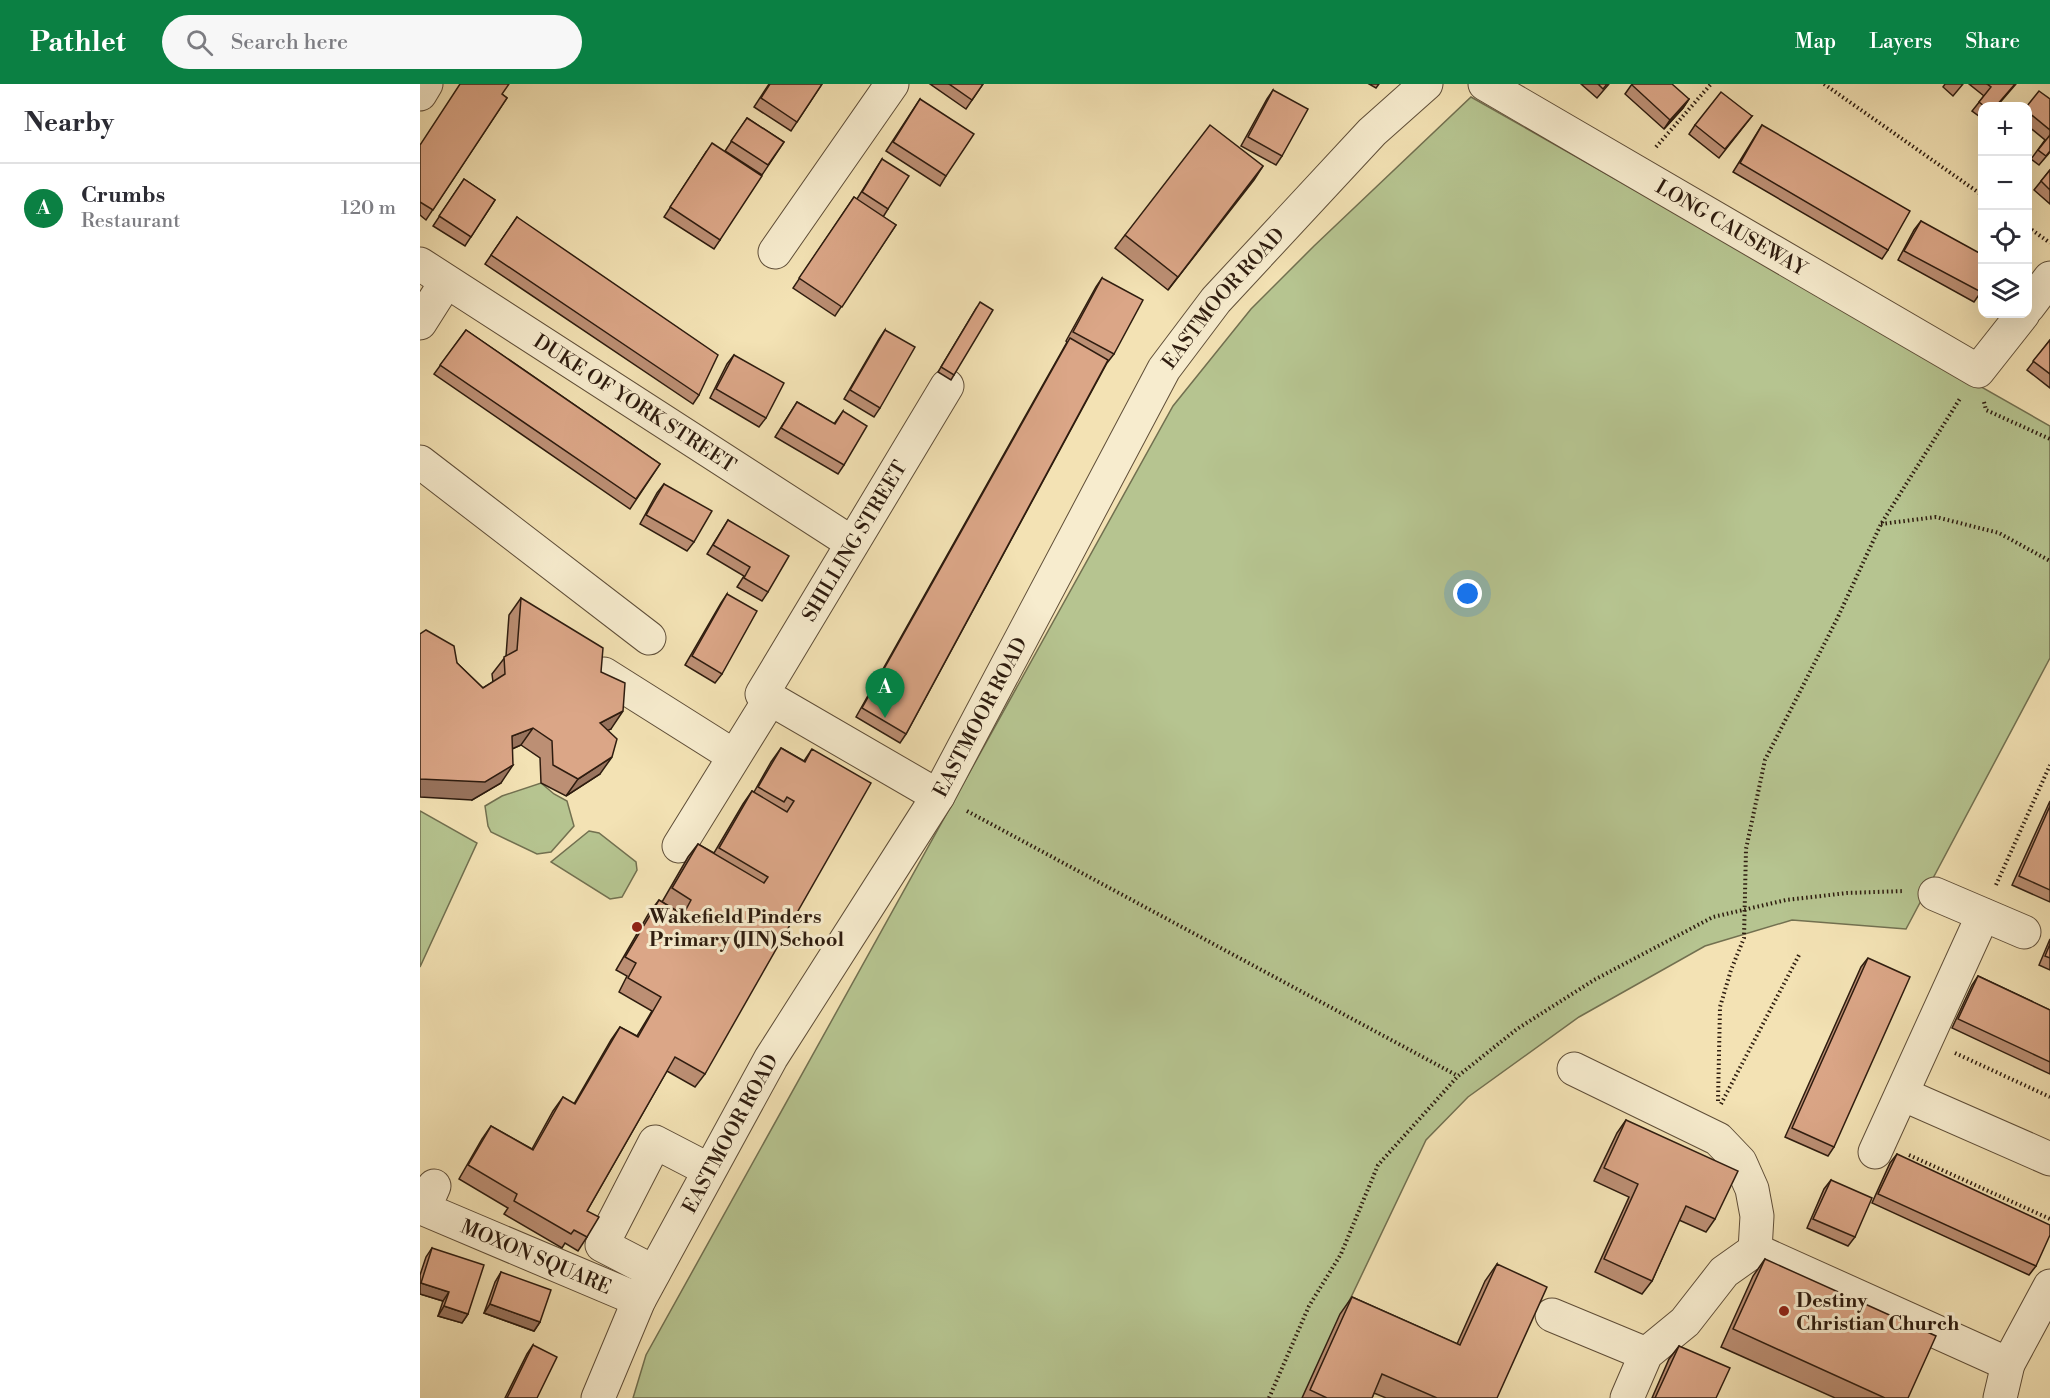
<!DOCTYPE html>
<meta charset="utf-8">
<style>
body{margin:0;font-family:"Libre Bodoni",serif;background:#f7f7f7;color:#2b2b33}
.controls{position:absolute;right:18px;top:18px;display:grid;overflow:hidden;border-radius:12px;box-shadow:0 6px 24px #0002}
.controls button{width:54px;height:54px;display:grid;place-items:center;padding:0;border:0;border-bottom:2px solid #e1e1e2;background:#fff;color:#2b2b33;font:30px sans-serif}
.you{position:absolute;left:1048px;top:510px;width:21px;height:21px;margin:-15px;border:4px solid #fff;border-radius:50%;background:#1a73e8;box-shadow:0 0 0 9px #1a73e833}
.badge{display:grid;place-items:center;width:39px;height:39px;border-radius:50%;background:#0b8043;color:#fff;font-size:20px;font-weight:700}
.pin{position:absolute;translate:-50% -50px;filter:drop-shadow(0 2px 3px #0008)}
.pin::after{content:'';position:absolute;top:32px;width:21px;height:18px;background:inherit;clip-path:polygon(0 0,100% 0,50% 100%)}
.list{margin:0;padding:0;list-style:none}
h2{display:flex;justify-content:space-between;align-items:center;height:78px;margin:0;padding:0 24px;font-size:26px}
h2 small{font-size:20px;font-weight:400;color:#7c7c81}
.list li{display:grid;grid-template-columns:39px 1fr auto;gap:18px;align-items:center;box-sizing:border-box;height:90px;padding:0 24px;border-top:2px solid #e1e1e2}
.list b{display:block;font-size:22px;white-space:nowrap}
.list p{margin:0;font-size:20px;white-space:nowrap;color:#7c7c81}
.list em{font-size:20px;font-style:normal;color:#7c7c81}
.icon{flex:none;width:33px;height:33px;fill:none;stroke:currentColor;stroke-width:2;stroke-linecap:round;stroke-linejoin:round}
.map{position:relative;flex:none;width:1630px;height:1314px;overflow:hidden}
header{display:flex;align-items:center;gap:36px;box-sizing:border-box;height:84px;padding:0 30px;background:#0b8043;color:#fff}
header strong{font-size:28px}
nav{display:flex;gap:33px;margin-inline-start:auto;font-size:21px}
.search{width:420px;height:54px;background:#f7f7f7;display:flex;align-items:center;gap:15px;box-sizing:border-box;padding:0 21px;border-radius:33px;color:#7c7c81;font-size:22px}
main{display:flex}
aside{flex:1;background:#fff}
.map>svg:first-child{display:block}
.green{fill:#b6c490;stroke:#727050;stroke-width:1.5}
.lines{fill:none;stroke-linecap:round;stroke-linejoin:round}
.minor-casing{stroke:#5f4e38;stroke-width:35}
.path{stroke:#2e1c0f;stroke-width:4;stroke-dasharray:1.5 3;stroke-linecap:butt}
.minor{stroke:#f7ecce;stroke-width:33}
.wall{fill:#bc8f74;stroke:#2e1c0f;stroke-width:1.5}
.shaded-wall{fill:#99745e;stroke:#2e1c0f;stroke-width:1.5}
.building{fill:#dba687;stroke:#2e1c0f;stroke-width:1.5}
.poi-dot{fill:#8f2418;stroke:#f7ecce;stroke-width:2}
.labels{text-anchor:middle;stroke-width:6;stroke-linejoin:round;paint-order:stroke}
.street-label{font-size:20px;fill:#2e1c0f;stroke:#f7ecce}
.poi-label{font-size:20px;font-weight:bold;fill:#2e1c0f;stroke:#f7ecce;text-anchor:start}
</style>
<header>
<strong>Pathlet</strong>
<div class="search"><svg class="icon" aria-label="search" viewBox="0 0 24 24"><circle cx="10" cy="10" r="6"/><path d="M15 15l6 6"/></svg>Search here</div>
<nav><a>Map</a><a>Layers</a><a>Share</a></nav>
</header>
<main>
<aside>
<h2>Nearby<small></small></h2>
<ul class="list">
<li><span class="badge">A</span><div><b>Crumbs</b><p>Restaurant</p></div><em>120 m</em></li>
</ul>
</aside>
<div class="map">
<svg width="1630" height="1314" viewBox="0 0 1630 1314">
<rect width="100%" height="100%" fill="#f3e2b4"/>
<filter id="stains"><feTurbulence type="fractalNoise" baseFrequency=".00333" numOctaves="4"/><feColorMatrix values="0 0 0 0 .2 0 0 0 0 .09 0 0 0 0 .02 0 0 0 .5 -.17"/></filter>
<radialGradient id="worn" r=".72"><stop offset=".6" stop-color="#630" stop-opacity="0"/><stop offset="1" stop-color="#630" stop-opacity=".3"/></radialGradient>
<g class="green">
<polygon points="1051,13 1630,342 1630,574 1486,845 1372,836 1285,862 1159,933 1048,1013 1006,1056 883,1314 213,1314 226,1271 753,322 831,225 894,162"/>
<polygon points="121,699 134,710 147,717 154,742 131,768 117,770 71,748 68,742 65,722 82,712"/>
<polygon points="0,727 57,759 0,883"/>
<polygon points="169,747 179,749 216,778 217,786 202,813 190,815 131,778"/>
</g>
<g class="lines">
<g class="minor-casing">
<g id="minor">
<path id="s1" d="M 1065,0 L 1558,287 L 1603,230"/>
<polyline points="0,10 6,0"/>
<polyline points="355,168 472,0"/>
<path id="s2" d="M 0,180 L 432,459"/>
<polyline points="1608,223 1630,194"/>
<polyline points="0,239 26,198"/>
<polyline points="0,378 229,554"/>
<polyline points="184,590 314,672"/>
<path id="s3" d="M 518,712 L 342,610 L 527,302"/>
<polyline points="259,762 350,615"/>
<polyline points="1515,810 1604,848"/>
<polyline points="1154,985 1298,1055 1320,1078 1332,1105 1337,1132 1335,1166"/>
<polyline points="1482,1010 1630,1075"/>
<polyline points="1455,1068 1563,831"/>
<path id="s4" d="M 14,1102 L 4,1125 L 219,1216"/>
<polyline points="234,1188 182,1161 235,1058 289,1086"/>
<polyline points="1132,1231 1226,1270"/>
<path id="s5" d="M 178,1314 L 219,1216 L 351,974 L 518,712 L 744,285 L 796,216 L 952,48 L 1006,0"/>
<polyline points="1207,1314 1226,1270 1265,1238 1304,1188 1335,1166 1588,1280"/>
<polyline points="1580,1314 1588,1280 1630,1202"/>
</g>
</g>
<g class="path">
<polyline points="1404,0 1562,111"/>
<polyline points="1236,63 1291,0"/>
<polyline points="1608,143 1630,159"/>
<polyline points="1564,318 1566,326 1630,355"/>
<polyline points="1461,440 1516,433 1579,449 1630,477"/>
<polyline points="547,727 1038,992"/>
<polyline points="1576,801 1630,681"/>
<polyline points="1535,969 1630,1013"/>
<polyline points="1298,1017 1300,923 1311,886 1324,854 1326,765 1345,676 1417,535 1461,440 1541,313"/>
<polyline points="1301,1020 1379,871"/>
<polyline points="1489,1071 1630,1135"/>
<polyline points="849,1314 889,1222 921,1170 958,1081 1038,992 1097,945 1174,896 1293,833 1366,816 1427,809 1484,807"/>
</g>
<use href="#minor" class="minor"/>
</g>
<g class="wall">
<polygon points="349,0 402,0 371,47 334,23"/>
<polygon points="510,0 563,0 546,25"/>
<polygon points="949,0 959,0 956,4"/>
<polygon points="1161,0 1189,0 1177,14"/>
<polygon points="1212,0 1269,15 1263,24 1244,45 1205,10"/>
<polygon points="1525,0 1543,0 1533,12 1523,3"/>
<polygon points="1549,0 1596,0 1577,22 1563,22 1563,35 1552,27 1564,12"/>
<polygon points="853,6 862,72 856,81 821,62 847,15"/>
<polygon points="82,10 87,14 6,136 0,131 0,61"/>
<polygon points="500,15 526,92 520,102 466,67"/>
<polygon points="1630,15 1630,68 1619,81 1611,75 1625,56 1608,42 1608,22"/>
<polygon points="1332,32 1299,74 1269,50 1275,41"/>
<polygon points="327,34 364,58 342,91 305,67"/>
<polygon points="1342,41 1468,166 1462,175 1313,88"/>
<polygon points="286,68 300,156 294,165 244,133"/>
<polygon points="462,75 468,125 463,133 476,141 415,232 373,204 434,113 437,115"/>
<polygon points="843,82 748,206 695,164 705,151"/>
<polygon points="1630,86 1630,120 1614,106"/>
<polygon points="44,95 75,116 45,162 13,142"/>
<polygon points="97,133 279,311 273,320 65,180"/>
<polygon points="1501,137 1563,205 1554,218 1478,176 1494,146"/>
<polygon points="682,194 694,270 687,279 486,650 480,659 436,633 647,258 646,257 676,203"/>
<polygon points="557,223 534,291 531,296 518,288"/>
<polygon points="46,246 240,380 210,425 14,290"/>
<polygon points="465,246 460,324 454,333 424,315 459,255"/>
<polygon points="1630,256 1630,304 1607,286"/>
<polygon points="314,271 346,334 339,343 290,314 307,280"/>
<polygon points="377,318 414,340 423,327 424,381 418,390 355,353"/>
<polygon points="244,400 274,458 267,467 220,440 237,409"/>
<polygon points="308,436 348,508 342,517 317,503 324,492 287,470"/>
<polygon points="307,510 302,590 295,599 265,581 301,519"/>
<polygon points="101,514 181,588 191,645 187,646 180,690 146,712 121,699 120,674 101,661 92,665 81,699 52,716 37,579 63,604 73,598 72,590 86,572 89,531"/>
<polygon points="361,664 384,677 392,665 285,990 275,1003 247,987 167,1127 167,1153 158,1167 145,1159 142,1164 84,1130 88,1124 39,1095 62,1055 71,1042 112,1065 133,1027 143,1013 154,1020 191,956 200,943 217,952 232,927 199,908 207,892 196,886 229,829 239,816 262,830 242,818 268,773 278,760 294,769 323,720 332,707 334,708 351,678"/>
<polygon points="1630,717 1630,818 1592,801"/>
<polygon points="1630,855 1630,886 1619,881"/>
<polygon points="1448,874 1414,1063 1408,1072 1365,1053 1441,883"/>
<polygon points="1558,892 1630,926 1630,990 1532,944 1552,901"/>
<polygon points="1206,1036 1295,1135 1286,1148 1259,1136 1232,1197 1222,1210 1175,1188 1209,1113 1174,1097 1197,1049"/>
<polygon points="1477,1070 1616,1182 1609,1191 1452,1119 1470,1079"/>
<polygon points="1411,1096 1435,1153 1428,1162 1387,1144 1404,1105"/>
<polygon points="12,1164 48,1230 42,1239 18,1232 23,1217 0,1210 0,1191 6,1173"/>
<polygon points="1345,1175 1488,1314 1415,1314 1301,1263 1333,1192"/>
<polygon points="1077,1180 1077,1314 966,1314 954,1309 952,1314 882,1314 920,1230 932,1213 1037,1260 1065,1197"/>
<polygon points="81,1188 120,1238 114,1247 64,1229 75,1198"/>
<polygon points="113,1261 117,1314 85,1314 107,1270"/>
<polygon points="1259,1262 1296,1314 1232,1314 1249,1275"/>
</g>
<g class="shaded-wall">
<polygon points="1269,15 1263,24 1244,45 1250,36"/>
<polygon points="843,82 834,96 748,206 758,193"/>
<polygon points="203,627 191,645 168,656 180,639"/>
<polygon points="113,644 101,661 80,670 92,652"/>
<polygon points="192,673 180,690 146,712 158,695"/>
<polygon points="93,681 81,699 52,716 0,713 0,695"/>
<polygon points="1,1199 29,1208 23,1217 0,1210 0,1200"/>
<polygon points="70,1220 120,1238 114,1247 64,1229"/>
<polygon points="24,1222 48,1230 42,1239 18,1232"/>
</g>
<g class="building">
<polygon points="40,0 89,0 82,10 87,14 13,126 0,118 0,61"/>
<polygon points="350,0 402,0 377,38 341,14"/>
<polygon points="529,0 563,0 552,16"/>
<polygon points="1178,0 1187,0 1183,5"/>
<polygon points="1212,0 1252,0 1269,15 1250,36 1212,1"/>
<polygon points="1567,0 1595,0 1576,22 1564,22 1559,18 1571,3"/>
<polygon points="853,6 888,25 862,72 828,53"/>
<polygon points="1619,7 1630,15 1630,46 1608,28 1608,22 1607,22"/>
<polygon points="1301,8 1332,32 1305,65 1275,41"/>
<polygon points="500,15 554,50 526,92 473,58"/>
<polygon points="327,34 364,58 348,81 311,57"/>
<polygon points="790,41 843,82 758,193 705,151"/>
<polygon points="1342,41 1490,127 1468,166 1320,79"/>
<polygon points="1630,51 1630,67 1626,72 1618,66"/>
<polygon points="292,59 342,92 300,156 250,123"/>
<polygon points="462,75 489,92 468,125 442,108"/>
<polygon points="1630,86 1630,106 1621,97"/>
<polygon points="44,95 75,116 51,153 19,132"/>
<polygon points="434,113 476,141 422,223 379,194"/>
<polygon points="97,133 298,271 279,311 71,171"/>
<polygon points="1501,137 1563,171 1563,205 1561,208 1484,167"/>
<polygon points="682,194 723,216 694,270 653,248"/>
<polygon points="560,218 573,226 534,291 521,283"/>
<polygon points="46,246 240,380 216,415 20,281"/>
<polygon points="465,246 495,263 460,324 430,306"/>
<polygon points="650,254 688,276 486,650 442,624"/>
<polygon points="1630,256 1630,290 1613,277"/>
<polygon points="314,271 364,299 346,334 296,305"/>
<polygon points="377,318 415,340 423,327 447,342 424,381 361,344"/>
<polygon points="244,400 292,427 274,458 226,431"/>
<polygon points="308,436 369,472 348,508 324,494 330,483 293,461"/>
<polygon points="307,510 337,527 302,590 272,572"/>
<polygon points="101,514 183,564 181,588 205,599 203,627 180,639 197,655 192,673 158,695 133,681 132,657 113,644 92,652 93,681 65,698 0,695 0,550 6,546 34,562 37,579 63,604 85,590 84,573 97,566"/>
<polygon points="361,664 385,678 392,665 451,699 285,990 255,973 167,1127 179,1133 167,1153 154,1146 151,1150 94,1117 97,1110 48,1081 71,1042 113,1066 143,1013 155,1020 200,943 218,953 241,913 208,894 216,879 205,873 239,816 263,831 271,816 252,804 278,760 344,799 348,793 299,764 332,707 367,728 374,717 367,713 364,718 338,703"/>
<polygon points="1630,722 1630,806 1599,792"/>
<polygon points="1630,860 1630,874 1625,872"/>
<polygon points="1448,874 1490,893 1414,1063 1372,1044"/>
<polygon points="1558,892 1630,926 1630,978 1538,935"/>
<polygon points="1206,1036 1318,1087 1295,1135 1266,1122 1232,1197 1184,1175 1218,1100 1184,1084"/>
<polygon points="1477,1070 1630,1141 1630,1151 1616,1182 1458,1110"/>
<polygon points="1411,1096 1452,1114 1435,1153 1393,1135"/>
<polygon points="12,1164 64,1181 48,1230 24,1222 29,1208 1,1199"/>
<polygon points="1345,1175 1516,1252 1488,1314 1465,1314 1313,1245"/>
<polygon points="1077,1180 1127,1203 1077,1314 1017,1314 962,1290 952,1314 907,1314 890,1306 932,1213 1040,1261"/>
<polygon points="81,1188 131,1206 120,1238 70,1220"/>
<polygon points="113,1261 137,1273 117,1314 87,1314"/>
<polygon points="1259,1262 1310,1284 1296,1314 1235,1314"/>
</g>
<g class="poi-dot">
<circle cx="217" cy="843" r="6"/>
<circle cx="1364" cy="1227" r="6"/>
</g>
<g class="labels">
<g class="street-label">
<text dy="7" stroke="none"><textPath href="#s1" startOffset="285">LONG CAUSEWAY</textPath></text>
<text dy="7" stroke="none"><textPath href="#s5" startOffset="1268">EASTMOOR ROAD</textPath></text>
<text dy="7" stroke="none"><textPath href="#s2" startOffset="256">DUKE OF YORK STREET</textPath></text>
<text dy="7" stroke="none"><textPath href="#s3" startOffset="382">SHILLING STREET</textPath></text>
<text dy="7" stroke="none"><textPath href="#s5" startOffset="782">EASTMOOR ROAD</textPath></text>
<text dy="7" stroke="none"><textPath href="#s5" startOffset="296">EASTMOOR ROAD</textPath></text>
<text dy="7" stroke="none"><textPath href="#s4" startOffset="147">MOXON SQUARE</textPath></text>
</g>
<g class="poi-label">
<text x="229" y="839">Wakefield Pinders<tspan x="229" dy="23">Primary (JIN) School</tspan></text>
<text x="1376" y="1223">Destiny<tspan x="1376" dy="23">Christian Church</tspan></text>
</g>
</g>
<rect width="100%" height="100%" filter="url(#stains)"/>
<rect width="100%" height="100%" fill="url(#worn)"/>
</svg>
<div class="controls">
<button>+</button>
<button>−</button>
<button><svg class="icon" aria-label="locate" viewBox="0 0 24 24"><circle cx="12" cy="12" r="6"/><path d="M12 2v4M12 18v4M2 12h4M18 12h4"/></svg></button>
<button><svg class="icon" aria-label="layers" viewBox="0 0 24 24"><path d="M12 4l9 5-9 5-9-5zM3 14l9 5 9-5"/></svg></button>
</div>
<div class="you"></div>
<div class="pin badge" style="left:465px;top:634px">A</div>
</div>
</main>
